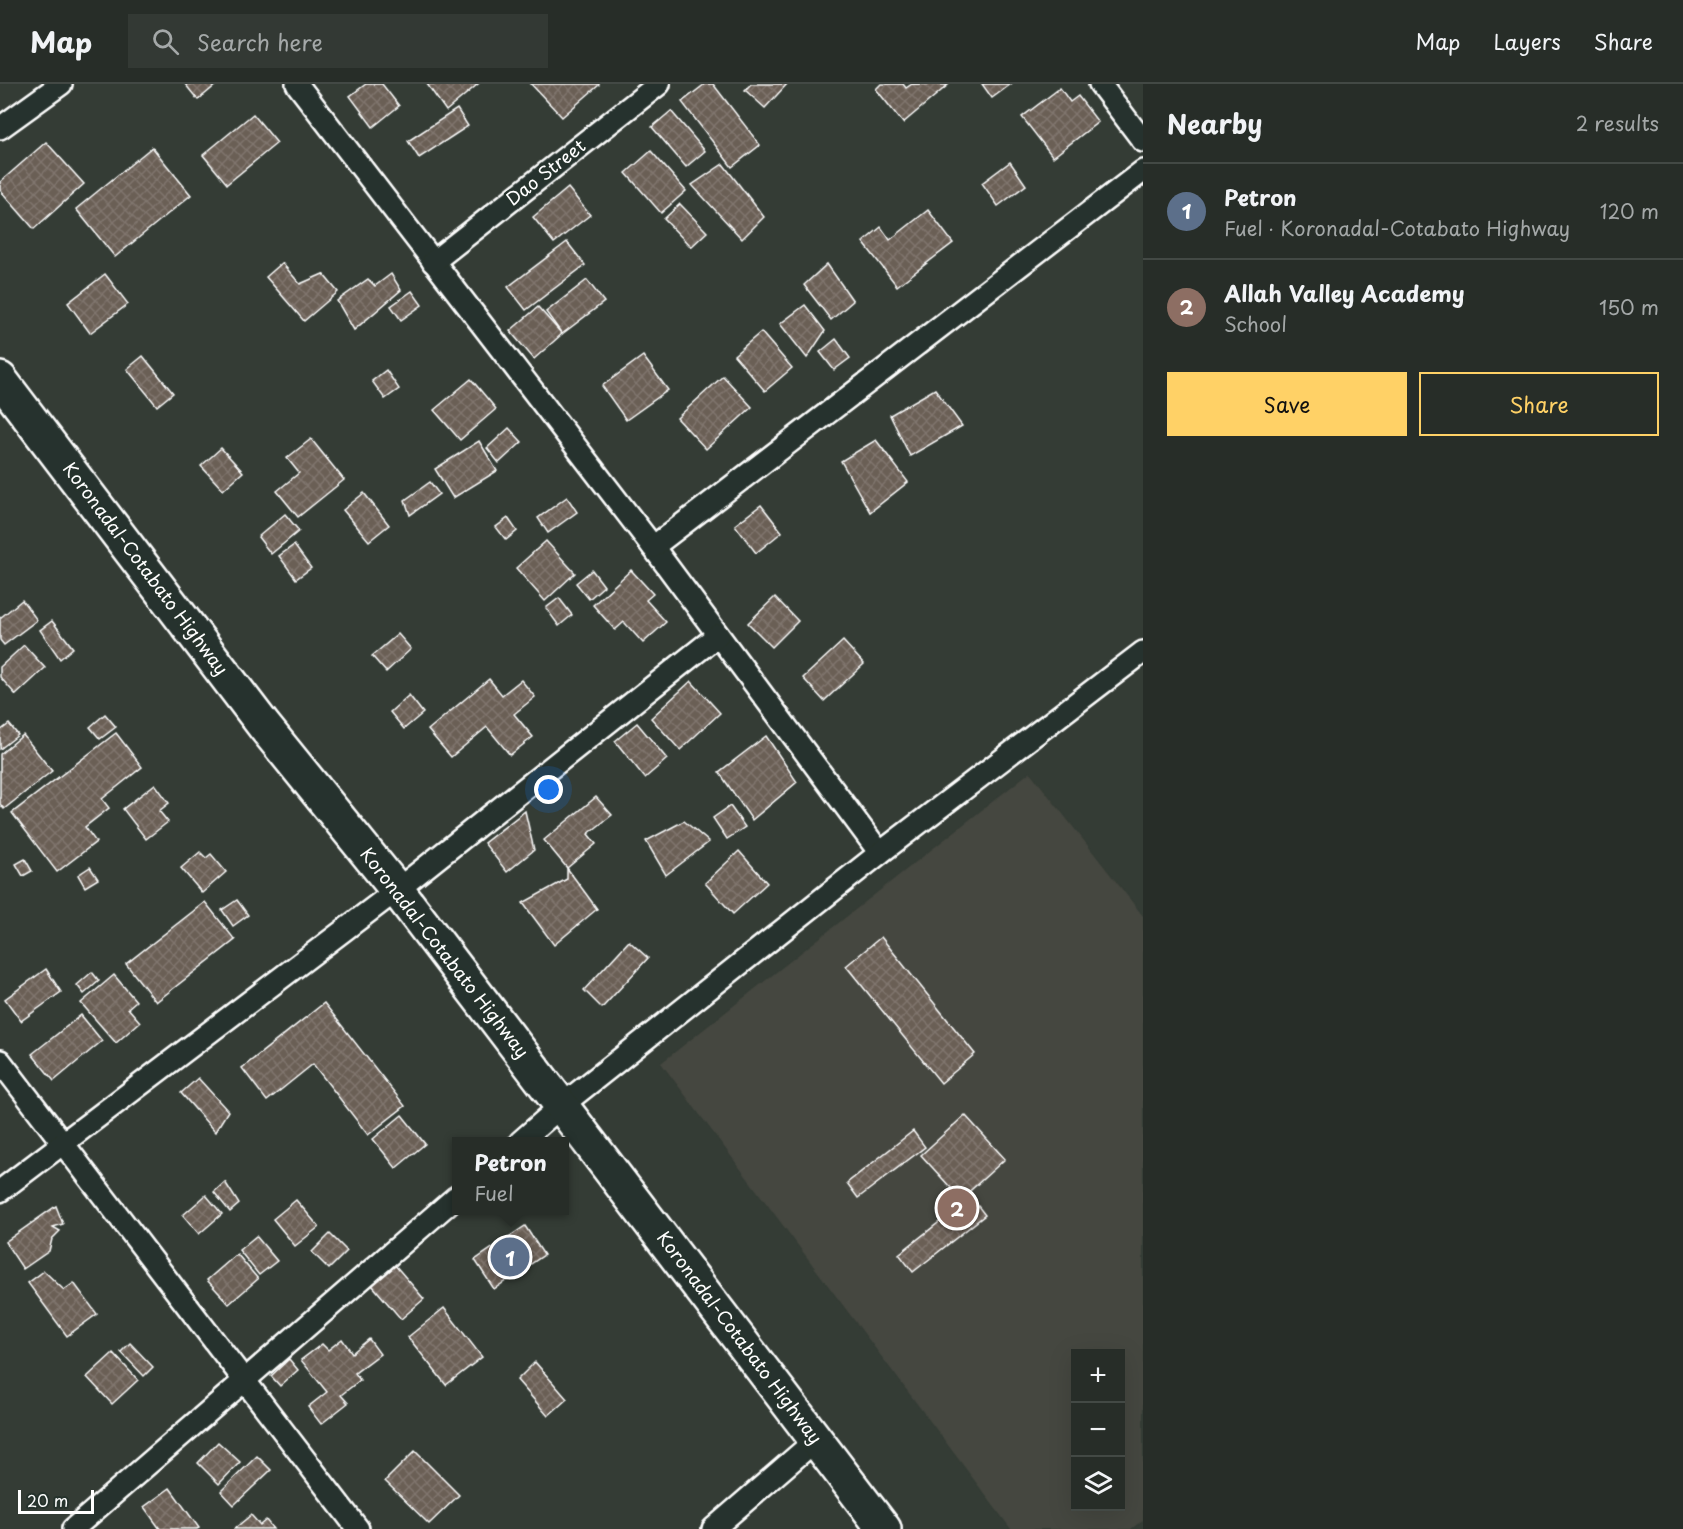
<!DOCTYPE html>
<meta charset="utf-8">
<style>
body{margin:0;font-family:"Playpen Sans",sans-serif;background:#333934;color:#f1f3f6}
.controls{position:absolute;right:18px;bottom:18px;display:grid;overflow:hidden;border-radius:0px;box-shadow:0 6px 24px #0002}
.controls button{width:54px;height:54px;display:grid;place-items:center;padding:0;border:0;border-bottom:2px solid #434945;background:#272d28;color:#f1f3f6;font:30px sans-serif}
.scale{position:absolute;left:18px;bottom:15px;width:76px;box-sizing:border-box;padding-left:6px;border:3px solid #fff;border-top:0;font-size:16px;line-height:21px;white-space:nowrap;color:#fff;-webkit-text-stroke:4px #26332d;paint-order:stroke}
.you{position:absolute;left:549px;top:706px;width:21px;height:21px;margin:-15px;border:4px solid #fff;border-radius:50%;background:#1a73e8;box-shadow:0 0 0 9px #1a73e833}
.badge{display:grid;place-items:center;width:39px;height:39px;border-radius:50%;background:#ffd166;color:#fff;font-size:20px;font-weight:700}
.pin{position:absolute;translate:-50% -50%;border:3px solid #fff;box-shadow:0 2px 6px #0006}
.popup{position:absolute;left:452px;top:1053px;width:117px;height:78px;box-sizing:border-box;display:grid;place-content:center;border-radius:0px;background:#272d28;filter:drop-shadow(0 2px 4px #0005);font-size:20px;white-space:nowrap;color:#a4a8a8}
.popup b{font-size:22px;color:#f1f3f6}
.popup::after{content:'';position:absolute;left:50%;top:100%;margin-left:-12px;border:12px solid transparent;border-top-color:#272d28}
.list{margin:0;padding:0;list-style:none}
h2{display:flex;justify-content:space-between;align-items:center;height:78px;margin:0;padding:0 24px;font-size:26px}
h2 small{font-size:20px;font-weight:400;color:#a4a8a8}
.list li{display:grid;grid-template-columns:39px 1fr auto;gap:18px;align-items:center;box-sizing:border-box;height:96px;padding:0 24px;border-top:2px solid #434945}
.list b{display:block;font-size:22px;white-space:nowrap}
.list p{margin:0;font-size:20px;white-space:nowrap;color:#a4a8a8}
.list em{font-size:20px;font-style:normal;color:#a4a8a8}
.actions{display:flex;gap:12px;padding:18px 24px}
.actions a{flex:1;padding:14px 0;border:2px solid #ffd166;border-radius:0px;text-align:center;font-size:21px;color:#ffd166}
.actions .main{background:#ffd166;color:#111}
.icon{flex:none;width:33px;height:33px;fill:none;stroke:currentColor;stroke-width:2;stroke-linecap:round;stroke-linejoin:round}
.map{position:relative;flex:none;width:1143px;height:1445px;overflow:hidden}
header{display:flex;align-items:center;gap:36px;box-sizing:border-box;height:84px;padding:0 30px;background:#272d28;border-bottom:2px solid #434945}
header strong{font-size:28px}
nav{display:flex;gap:33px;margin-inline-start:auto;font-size:21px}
.search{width:420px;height:54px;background:#333934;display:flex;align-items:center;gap:15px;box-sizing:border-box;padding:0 21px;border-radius:0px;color:#a4a8a8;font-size:22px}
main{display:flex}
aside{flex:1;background:#272d28}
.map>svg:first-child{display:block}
.built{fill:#44463f;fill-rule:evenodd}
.building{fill:url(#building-cross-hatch);stroke:#fff;stroke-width:1.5}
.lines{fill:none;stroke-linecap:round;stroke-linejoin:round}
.street-casing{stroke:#fff;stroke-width:26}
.highway-casing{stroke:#fff;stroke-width:38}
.street{stroke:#26332d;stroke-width:21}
.highway{stroke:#26332d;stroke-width:33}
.labels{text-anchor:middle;stroke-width:4.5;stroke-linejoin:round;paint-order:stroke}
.street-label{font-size:18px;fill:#fff;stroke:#26332d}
</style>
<header>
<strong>Map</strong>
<div class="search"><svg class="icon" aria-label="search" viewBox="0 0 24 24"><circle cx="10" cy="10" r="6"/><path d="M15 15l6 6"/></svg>Search here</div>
<nav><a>Map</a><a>Layers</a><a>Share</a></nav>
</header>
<main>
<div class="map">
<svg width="1143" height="1445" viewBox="0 0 1143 1445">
<defs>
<pattern id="building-cross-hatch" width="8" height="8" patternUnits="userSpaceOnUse" patternTransform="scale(1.5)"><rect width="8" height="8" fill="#6a5e55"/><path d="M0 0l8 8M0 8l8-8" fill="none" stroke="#80766e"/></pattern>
</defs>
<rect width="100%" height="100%" fill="#343c35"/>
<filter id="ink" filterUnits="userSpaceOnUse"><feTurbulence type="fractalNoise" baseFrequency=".0167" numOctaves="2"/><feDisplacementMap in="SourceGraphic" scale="12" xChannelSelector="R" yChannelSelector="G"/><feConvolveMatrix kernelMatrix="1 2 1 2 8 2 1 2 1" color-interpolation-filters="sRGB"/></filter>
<g filter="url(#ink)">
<path class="built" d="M 1030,688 L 1143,832 L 1143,1436 L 1131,1445 L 1011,1445 L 661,979 ZM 1076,1270 L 1120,1270 L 1120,1422 L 1076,1422 Z"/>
<g class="building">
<polygon points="185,0 217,0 198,16"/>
<polygon points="366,0 382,0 399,22 373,43 350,12"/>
<polygon points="427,0 478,0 446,27"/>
<polygon points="531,0 599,0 599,1 562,33"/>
<polygon points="705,0 713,0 760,61 732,83 682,18"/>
<polygon points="751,0 787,0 765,24 745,6"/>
<polygon points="881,0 903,0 906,4 912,0 948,1 903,39 876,5"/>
<polygon points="982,0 1011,0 992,14"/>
<polygon points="1060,4 1070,18 1078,12 1098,38 1053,73 1022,33"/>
<polygon points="457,25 468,42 419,74 408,57"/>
<polygon points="671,27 705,67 686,83 652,43"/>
<polygon points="253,30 277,59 227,100 203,71"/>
<polygon points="46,58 84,100 34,145 0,106 0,98"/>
<polygon points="152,63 191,111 115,173 76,125"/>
<polygon points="651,67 686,107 661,129 626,89"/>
<polygon points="1010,78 1026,101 998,122 982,99"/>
<polygon points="723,80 764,133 742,155 692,101"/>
<polygon points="568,104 590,131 554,159 533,133"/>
<polygon points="680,120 707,148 691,163 664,135"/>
<polygon points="928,126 953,159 897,202 863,158 881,143 890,156"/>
<polygon points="567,158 585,181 526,226 508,203"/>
<polygon points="282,179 300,200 323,190 338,208 304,237 266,193"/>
<polygon points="827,180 853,217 831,236 804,201"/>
<polygon points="105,190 128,220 90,249 68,219"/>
<polygon points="391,190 401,206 354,246 337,217 368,195 375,202"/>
<polygon points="587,196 604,218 562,250 546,228"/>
<polygon points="412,207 422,221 401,236 391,222"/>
<polygon points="805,221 825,247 807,274 780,240"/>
<polygon points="538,223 562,250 534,275 510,247"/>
<polygon points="761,248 792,284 765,307 734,271"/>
<polygon points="836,255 850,274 834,286 820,268"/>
<polygon points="143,272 173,309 157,322 127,285"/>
<polygon points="643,272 668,306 626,336 602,302"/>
<polygon points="386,286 399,305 385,315 372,297"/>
<polygon points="723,292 752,323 706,365 677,334"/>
<polygon points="471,295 496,325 460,356 434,326"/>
<polygon points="935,305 962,342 910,372 890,331"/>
<polygon points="509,344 522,358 499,379 487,364"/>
<polygon points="311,355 344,396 298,433 277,407 299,389 287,374"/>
<polygon points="876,356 908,398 870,428 841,377"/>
<polygon points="479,357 497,387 453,414 435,385"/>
<polygon points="221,364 243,388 223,406 201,382"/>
<polygon points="430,398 439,410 410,431 405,416"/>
<polygon points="364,409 389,441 369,457 343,426"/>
<polygon points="567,413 577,428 548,449 538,434"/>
<polygon points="761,421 782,448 756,469 735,441"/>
<polygon points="285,430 299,447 271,470 258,453"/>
<polygon points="508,434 517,447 506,456 496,443"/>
<polygon points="546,457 575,489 545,517 516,484"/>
<polygon points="294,461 311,484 296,495 279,472"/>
<polygon points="592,486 604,502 589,515 576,499"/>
<polygon points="631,486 653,510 646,516 666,538 643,559 624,538 615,546 593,521"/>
<polygon points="775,513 798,537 772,563 748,539"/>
<polygon points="559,514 572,531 559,542 546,524"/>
<polygon points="22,516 37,536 4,561 0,556 0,534"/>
<polygon points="52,537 73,564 60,575 40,546"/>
<polygon points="398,550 411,565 386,588 372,572"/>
<polygon points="843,557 864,580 824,617 803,594"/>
<polygon points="24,561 45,584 16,611 0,593 0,583"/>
<polygon points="489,595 502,611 521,596 535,613 514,630 533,653 510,671 487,643 451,673 428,646"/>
<polygon points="691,597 720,629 680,666 651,634"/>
<polygon points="409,611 423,629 404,645 390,628"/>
<polygon points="105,630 116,643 100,655 90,643"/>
<polygon points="637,639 667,675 645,694 615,657"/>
<polygon points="9,640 18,651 0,665 0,647"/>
<polygon points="116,649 142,683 102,715 109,724 85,743 96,758 57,788 12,729"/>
<polygon points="23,651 52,687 4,725 0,720 0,670"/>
<polygon points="766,652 797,698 752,736 719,688"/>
<polygon points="155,700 169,719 159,727 168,738 146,755 123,725"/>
<polygon points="596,713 612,731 588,750 596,760 567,784 544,756"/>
<polygon points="730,722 745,743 727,755 713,734"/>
<polygon points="525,727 534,766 507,788 484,759"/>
<polygon points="684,737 709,758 666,791 646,757"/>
<polygon points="739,767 767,799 733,830 705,799"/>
<polygon points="200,768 206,774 211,770 226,788 202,809 181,784"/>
<polygon points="25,775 32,787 23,792 16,780"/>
<polygon points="90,783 98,795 85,803 78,791"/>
<polygon points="567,784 597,825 554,861 523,819 567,795"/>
<polygon points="237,816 248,831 233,842 222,826"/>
<polygon points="205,818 235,856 156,918 126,880"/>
<polygon points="881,853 975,970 941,999 846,882"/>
<polygon points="629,857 648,874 602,924 584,906"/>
<polygon points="46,885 61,908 21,937 5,915"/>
<polygon points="92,888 99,897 84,910 77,901"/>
<polygon points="114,891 136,917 128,924 140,938 116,959 81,919"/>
<polygon points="324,919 405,1022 368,1051 313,980 267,1017 242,984"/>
<polygon points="81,931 102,957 54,997 32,970"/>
<polygon points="198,994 228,1027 215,1048 181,1009"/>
<polygon points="402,1031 425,1060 396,1084 373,1055"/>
<polygon points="965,1031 1005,1075 961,1115 921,1071"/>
<polygon points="913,1047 925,1063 858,1114 847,1099"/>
<polygon points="225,1098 239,1120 230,1128 214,1108"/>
<polygon points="206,1111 222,1130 199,1150 183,1131"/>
<polygon points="971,1113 985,1131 913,1188 899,1170"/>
<polygon points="296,1116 319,1143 295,1162 273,1135"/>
<polygon points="56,1122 63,1140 53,1143 60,1147 52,1155 49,1167 23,1185 5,1158"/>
<polygon points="525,1142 544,1171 494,1205 475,1176"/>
<polygon points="330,1150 347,1167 329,1185 312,1168"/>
<polygon points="256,1152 277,1177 259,1191 239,1166"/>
<polygon points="237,1170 258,1195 229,1220 207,1196"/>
<polygon points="394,1180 424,1215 401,1235 372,1201"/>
<polygon points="44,1187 64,1206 74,1199 97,1230 67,1252 28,1199"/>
<polygon points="444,1224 482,1273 446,1301 408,1253"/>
<polygon points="342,1255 352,1269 369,1255 380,1270 355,1289 360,1296 341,1311 348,1319 321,1340 308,1323 327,1308 301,1276 322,1260 328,1266"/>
<polygon points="130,1259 153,1283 144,1292 121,1268"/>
<polygon points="113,1269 138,1296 112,1320 87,1293"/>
<polygon points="289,1275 298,1286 280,1302 271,1292"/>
<polygon points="535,1278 567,1315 548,1332 517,1296"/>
<polygon points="218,1358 240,1378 219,1400 198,1379"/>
<polygon points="415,1367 459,1411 429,1440 385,1397"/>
<polygon points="257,1372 271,1386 234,1421 221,1407"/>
<polygon points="170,1404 199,1444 197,1445 160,1445 144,1423"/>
<polygon points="251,1431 260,1441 266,1436 273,1445 234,1445"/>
</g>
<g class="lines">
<g class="street-casing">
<g id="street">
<polyline points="297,0 653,463 880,769"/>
<polyline points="1100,0 1143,57"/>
<polyline points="0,44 61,0"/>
<polyline points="433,178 659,0"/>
<polyline points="653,463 1143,87"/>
<polyline points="0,977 358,1445"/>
<polyline points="520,1058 561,1022 880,769 1143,568"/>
<polyline points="0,1107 397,806 718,551"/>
<polyline points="73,1445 456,1113"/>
<polyline points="713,1445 817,1355"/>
</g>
</g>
<g class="highway-casing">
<polyline id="highway" points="0,295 264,642 397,806 884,1445"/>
</g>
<use href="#street" class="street"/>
<use href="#highway" class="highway"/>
</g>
</g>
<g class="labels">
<g class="street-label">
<text transform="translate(546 89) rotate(-38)" y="6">Dao Street</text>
<text transform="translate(145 485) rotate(53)" y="6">Koronadal-Cotabato Highway</text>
<text transform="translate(444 869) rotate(52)" y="6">Koronadal-Cotabato Highway</text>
<text transform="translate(739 1254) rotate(53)" y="6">Koronadal-Cotabato Highway</text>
</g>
</g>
</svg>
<div class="controls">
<button>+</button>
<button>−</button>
<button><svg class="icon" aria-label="layers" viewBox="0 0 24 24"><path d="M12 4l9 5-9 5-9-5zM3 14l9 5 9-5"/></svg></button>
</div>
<div class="scale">20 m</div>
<div class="you"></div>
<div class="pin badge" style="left:510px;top:1173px;background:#5c6f8a">1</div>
<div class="popup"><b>Petron</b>Fuel</div>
<div class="pin badge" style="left:957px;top:1124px;background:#8d6e63">2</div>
</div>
<aside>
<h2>Nearby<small>2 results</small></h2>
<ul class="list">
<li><span class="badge" style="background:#5c6f8a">1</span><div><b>Petron</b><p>Fuel · Koronadal-Cotabato Highway</p></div><em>120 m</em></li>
<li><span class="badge" style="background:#8d6e63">2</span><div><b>Allah Valley Academy</b><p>School</p></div><em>150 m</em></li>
</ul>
<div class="actions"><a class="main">Save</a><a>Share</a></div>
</aside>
</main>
